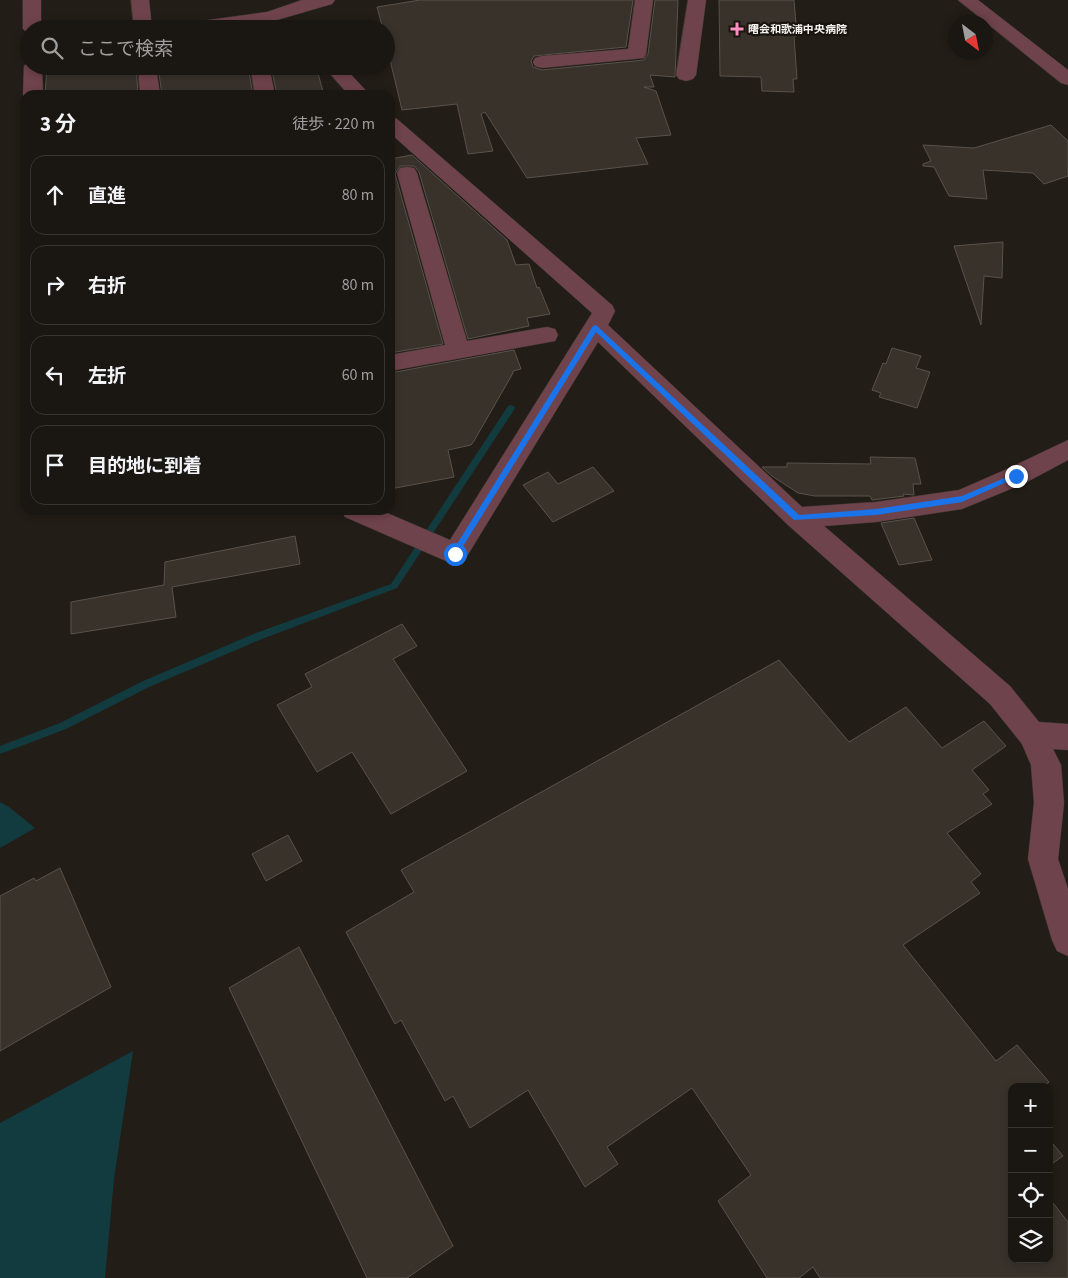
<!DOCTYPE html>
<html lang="ja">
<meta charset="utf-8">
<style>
body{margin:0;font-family:"Source Sans 3","Noto Sans JP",sans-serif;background:#27231f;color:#f1f3f6}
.controls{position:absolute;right:15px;bottom:15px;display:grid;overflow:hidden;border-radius:10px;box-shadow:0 2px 8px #0003}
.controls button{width:45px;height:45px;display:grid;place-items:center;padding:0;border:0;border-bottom:1px solid #383531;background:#1a1611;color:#f1f3f6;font:25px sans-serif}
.compass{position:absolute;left:948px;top:15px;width:45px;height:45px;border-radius:50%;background:#1a1611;box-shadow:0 2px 8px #0003;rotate:148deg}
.stop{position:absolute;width:15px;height:15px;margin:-11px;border:4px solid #1a73e8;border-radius:50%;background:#fff}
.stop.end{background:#1a73e8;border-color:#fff;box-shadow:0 1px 5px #0008}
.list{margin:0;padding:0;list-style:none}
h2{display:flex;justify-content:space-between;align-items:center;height:65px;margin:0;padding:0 20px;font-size:21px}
h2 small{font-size:16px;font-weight:400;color:#9f9f9f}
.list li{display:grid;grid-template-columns:32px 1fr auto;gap:15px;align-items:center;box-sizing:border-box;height:80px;margin:0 10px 10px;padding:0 10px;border:1px solid #383531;border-radius:15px}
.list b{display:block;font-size:19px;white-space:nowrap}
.list em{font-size:16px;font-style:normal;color:#9f9f9f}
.icon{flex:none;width:28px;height:28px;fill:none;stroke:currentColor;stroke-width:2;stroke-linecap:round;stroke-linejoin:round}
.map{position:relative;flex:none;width:1068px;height:1278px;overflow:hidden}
.search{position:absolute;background:#1a1611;box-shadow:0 2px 8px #0003;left:20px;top:20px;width:375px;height:55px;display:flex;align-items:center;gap:12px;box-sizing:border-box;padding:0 18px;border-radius:28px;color:#9f9f9f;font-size:19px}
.panel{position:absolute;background:#1a1611;box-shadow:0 2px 8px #0003;left:20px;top:90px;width:375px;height:425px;border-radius:15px}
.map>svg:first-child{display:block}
.water{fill:#123b40}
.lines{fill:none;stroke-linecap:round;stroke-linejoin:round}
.stream{fill:#123b40;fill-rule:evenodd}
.building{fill:#38322b;stroke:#59524b}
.minor-casing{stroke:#3c3731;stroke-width:1}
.minor{fill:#6f434c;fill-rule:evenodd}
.route{fill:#1a73e8}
.poi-dot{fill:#fd8ec0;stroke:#19140e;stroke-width:2}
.labels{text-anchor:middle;stroke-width:4.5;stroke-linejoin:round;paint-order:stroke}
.far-poi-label{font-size:11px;font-weight:bold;fill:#f6f2ee;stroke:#19140e;text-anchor:start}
</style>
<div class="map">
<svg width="1068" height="1278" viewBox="0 0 1068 1278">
<rect width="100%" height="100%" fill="#231d17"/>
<g class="water">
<polygon points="0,802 9,807 35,828 0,848"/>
<polygon points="133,1051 114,1179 105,1278 0,1278 0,1123"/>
</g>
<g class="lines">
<polygon class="stream" points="511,405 514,406 515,408 514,410 397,588 262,639 149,687 66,729 0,754 0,746 60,723 143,681 256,633 391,584 508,406"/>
</g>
<g class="building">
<polygon points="420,0 633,0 626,47 534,56 531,61 533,67 542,70 644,60 648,54 655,0 678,0 675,77 650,75 654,87 644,87 656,91 671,135 636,138 648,164 527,178 485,112 481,114 493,151 468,154 457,104 402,110 386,43 386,29 383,29 377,7"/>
<polygon points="719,0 794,0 797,36 794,36 797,79 793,79 794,92 762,91 761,77 720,76"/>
<polygon points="47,66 136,66 138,95 45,95"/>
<polygon points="158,66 248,66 253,95 162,95"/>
<polygon points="271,66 316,66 324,95 277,95"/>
<polygon points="1051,125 1068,141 1068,176 1044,184 1033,173 983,170 987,199 949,196 934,167 923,166 923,164 931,161 923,145 974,148"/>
<polygon points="412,155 507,240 516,265 529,264 537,288 539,287 550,314 527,318 529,326 468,339 419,172 414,166 400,166 395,174 443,344 390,353 390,159"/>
<polygon points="1003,242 1002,278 984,276 981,325 954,246"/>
<polygon points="892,348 921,356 916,368 930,372 917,408 879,397 881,393 872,390 883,363 886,364"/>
<polygon points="514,350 521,369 513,371 513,373 474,441 471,445 448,450 454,477 390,489 390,373"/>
<polygon points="870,457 915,458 921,484 913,484 914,495 903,494 904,496 872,500 870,496 815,496 798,493 772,476 762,467 787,467 787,463 871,464"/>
<polygon points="593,467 614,491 553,522 523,485 548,472 558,484"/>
<polygon points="914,518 932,560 899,565 881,523"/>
<polygon points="295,536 300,564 172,587 176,617 71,634 71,602 164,585 165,562"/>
<polygon points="402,624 417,646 393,659 467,771 391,814 352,752 317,772 277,705 312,687 305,674"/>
<polygon points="779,660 849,742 906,707 942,748 984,721 1006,746 972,770 989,790 983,794 992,804 947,833 981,874 971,882 980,893 903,945 996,1061 1017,1045 1049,1082 1043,1087 1012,1087 1012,1259 1049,1259 1049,1198 1068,1222 1068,1278 820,1278 813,1267 799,1278 767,1278 718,1201 751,1175 692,1088 607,1147 618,1164 585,1187 528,1090 470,1128 453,1096 445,1101 401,1020 395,1024 346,932 414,892 401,870"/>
<polygon points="288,835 302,861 266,881 252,854"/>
<polygon points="60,868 111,987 0,1051 0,896 34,878 36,881"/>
<polygon points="299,947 453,1246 407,1278 367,1278 229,988"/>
<polygon points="1049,1139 1063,1156 1049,1166"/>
</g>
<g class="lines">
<g class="minor-casing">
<g id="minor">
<polygon points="23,0 41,0 41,29 29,29 29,34 23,29"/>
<polygon points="131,0 149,0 152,29 134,29"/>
<polygon points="302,0 335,0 332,4 270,22 227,29 178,29 181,25 187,23 267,12"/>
<polygon points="635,0 653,0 646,54 644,58 542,68 535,66 533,62 535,58 542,56 628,49"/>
<polygon points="688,0 706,0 696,75 693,79 686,81 679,79 676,75"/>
<polygon points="958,0 978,0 1068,70 1068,85 1061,83"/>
<polygon points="29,61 29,66 42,66 43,95 25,95 25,97 23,95 24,66"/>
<polygon points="138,66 156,66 160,95 140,95"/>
<polygon points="250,66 269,66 275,95 255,95"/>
<polygon points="323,66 343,66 370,95 349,95"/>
<polygon points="390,117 397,119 612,305 615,311 608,325 802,507 876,502 959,490 1007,469 1068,440 1068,460 1025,483 962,509 876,522 824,526 1010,686 1039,722 1068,724 1068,750 1053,749 1061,765 1064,803 1058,859 1068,889 1068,956 1057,951 1052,940 1028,859 1034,803 1031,765 1022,744 990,704 788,525 598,342 464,561 455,565 446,561 345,517 341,510 380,510 450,540 592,313 390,133"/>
<polygon points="407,167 414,168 417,173 467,341 547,327 555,329 558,335 555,341 390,371 390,355 445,345 397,173 400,168"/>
</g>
</g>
<use href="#minor" class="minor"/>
</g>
<polygon class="route" points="596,325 799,515 876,509 962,496 1014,474 1019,474 1020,476 962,502 876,515 794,520 596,332 457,556 452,556 452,552 593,326"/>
<path class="poi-dot" d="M734.5 21.5h5v5h5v5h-5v5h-5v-5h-5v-5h5z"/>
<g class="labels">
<g class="far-poi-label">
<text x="748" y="33">曙会和歌浦中央病院</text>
</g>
</g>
</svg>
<div class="controls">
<button>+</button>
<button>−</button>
<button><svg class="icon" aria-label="locate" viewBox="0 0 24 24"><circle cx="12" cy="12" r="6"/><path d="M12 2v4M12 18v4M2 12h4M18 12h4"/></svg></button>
<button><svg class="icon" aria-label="layers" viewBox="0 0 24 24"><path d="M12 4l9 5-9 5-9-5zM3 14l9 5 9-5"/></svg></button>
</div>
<svg class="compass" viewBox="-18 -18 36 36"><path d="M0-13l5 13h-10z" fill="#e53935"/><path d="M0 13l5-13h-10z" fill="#9f9f9f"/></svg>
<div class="stop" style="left:455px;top:554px"></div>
<div class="stop end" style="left:1016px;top:476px"></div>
<div class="search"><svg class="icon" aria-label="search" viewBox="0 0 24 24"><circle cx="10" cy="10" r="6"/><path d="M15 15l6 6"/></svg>ここで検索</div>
<section class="panel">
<h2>3 分<small>徒歩 · 220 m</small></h2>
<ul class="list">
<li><svg class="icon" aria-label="ahead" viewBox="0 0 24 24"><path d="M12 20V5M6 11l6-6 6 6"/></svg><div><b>直進</b></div><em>80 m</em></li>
<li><svg class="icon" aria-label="right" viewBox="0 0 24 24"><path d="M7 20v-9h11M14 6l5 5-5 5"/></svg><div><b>右折</b></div><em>80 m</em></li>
<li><svg class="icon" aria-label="left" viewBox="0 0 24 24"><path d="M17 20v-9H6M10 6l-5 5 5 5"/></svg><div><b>左折</b></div><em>60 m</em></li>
<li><svg class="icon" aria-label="arrive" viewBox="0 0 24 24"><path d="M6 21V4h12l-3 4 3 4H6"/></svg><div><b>目的地に到着</b></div></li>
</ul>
</section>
</div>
